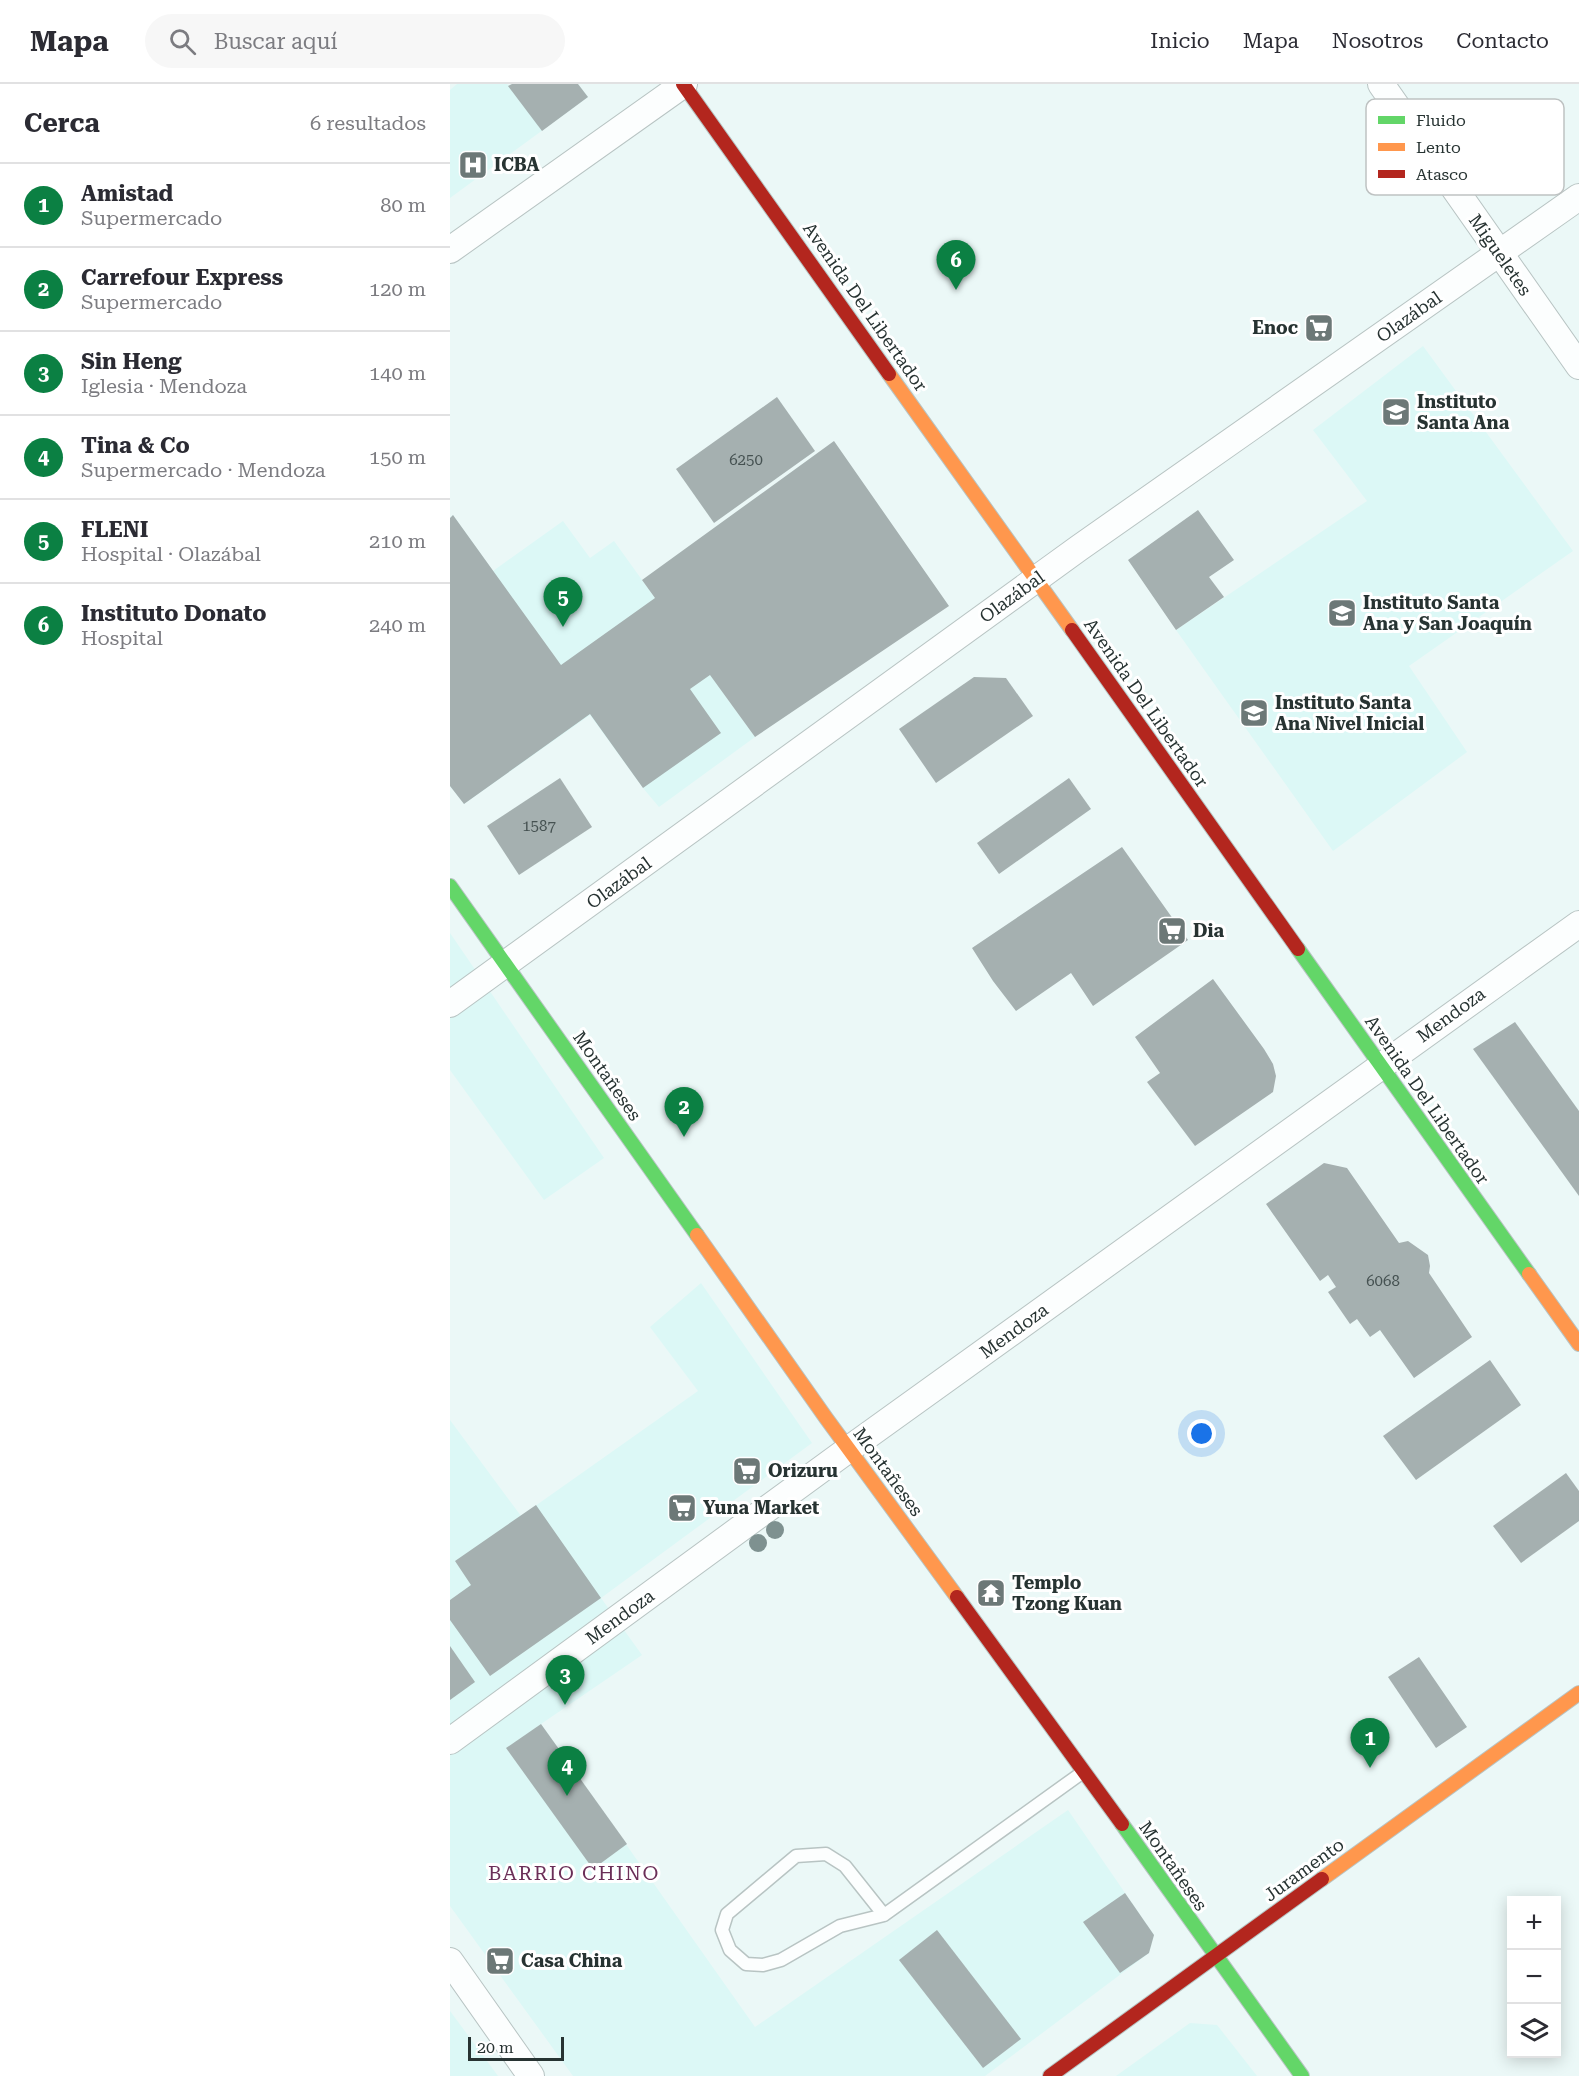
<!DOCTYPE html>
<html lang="es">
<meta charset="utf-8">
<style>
body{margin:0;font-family:"Roboto Serif",serif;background:#f7f7f7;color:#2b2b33}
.controls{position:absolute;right:18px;bottom:18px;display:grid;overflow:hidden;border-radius:0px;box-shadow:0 3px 15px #0003}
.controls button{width:54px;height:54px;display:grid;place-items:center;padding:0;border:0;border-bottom:2px solid #e1e1e2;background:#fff;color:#2b2b33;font:30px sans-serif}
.scale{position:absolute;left:18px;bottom:15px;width:96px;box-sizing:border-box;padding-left:6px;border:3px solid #273332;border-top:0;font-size:16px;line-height:21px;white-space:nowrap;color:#273332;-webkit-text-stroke:4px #fff;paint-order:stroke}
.you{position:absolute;left:752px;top:1350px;width:21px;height:21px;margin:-15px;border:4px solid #fff;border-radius:50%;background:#1a73e8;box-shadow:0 0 0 9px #1a73e833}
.badge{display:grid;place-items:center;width:39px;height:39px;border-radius:50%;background:#0b8043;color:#fff;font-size:20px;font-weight:700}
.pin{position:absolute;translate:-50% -50px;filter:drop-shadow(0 2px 3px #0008)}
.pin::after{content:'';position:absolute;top:32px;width:21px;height:18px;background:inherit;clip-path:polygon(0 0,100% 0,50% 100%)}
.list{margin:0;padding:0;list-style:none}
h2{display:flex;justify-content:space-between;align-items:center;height:78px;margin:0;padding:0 24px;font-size:26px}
h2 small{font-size:20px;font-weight:400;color:#7c7c81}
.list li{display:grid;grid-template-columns:39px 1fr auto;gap:18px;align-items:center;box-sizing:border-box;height:84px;padding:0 24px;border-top:2px solid #e1e1e2}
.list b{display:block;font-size:22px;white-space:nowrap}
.list p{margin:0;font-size:20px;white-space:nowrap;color:#7c7c81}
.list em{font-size:20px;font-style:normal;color:#7c7c81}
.icon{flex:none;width:33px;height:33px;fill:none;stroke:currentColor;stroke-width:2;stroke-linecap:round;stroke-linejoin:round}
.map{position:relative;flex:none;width:1129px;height:1992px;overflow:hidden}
header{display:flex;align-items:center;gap:36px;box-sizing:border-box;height:84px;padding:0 30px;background:#fff;border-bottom:2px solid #e1e1e2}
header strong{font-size:28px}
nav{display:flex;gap:33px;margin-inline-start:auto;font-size:21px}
.search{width:420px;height:54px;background:#f7f7f7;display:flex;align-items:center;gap:15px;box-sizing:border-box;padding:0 21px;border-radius:33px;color:#7c7c81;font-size:22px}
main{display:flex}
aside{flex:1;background:#fff}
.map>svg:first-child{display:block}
.built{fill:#dcf8f6}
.building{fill:#a5b0b0}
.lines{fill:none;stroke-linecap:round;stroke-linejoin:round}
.lane-casing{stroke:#b8c4c3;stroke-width:15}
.street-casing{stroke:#b8c4c3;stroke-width:28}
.fast-casing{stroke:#b8c4c3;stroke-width:16}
.slow-casing{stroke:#b8c4c3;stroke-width:16}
.jam-casing{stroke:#b8c4c3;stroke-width:16}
.lane{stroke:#fcfefe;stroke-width:12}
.street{stroke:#fcfefe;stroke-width:26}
.fast{stroke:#63d668;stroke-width:14}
.slow{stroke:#ff974d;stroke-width:14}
.jam{stroke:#b3261e;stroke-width:14}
.tree{fill:#7e9190}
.labels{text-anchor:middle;stroke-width:6;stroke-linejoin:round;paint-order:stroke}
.number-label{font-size:15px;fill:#465252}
.poi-label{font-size:18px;font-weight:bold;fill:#273332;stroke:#fff;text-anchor:start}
.street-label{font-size:18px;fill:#273332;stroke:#fff}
.neighbourhood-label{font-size:20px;letter-spacing:1.5px;fill:#6a2f58;stroke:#fff}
.key{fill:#fff;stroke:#bec2c2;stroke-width:1.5}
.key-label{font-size:16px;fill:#273332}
</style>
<header>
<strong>Mapa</strong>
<div class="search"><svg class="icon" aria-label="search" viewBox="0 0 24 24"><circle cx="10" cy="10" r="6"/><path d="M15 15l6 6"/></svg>Buscar aquí</div>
<nav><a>Inicio</a><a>Mapa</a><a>Nosotros</a><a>Contacto</a></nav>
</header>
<main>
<aside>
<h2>Cerca<small>6 resultados</small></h2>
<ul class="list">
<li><span class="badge">1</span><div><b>Amistad</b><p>Supermercado</p></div><em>80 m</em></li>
<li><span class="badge">2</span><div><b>Carrefour Express</b><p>Supermercado</p></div><em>120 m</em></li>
<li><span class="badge">3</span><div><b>Sin Heng</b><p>Iglesia · Mendoza</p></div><em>140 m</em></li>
<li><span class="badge">4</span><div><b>Tina &amp; Co</b><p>Supermercado · Mendoza</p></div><em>150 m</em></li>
<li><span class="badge">5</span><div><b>FLENI</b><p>Hospital · Olazábal</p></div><em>210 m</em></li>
<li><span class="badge">6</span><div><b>Instituto Donato</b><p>Hospital</p></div><em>240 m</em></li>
</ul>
</aside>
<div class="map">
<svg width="1129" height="1992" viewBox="0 0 1129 1992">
<rect width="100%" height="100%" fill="#ebf8f7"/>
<g class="built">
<polygon points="7,0 57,0 59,2 62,0 128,0 138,13 0,114 0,6"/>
<polygon points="973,262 1123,467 959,582 1017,668 883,767 726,546 917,417 863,346"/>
<polygon points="3,431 43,487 113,437 140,474 164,457 305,653 209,723 193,704 140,631 14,720 0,702 0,434"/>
<polygon points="0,849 154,1074 94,1116 0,986"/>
<polygon points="251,1199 362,1359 151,1514 192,1571 91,1640 305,1943 618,1726 704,1851 699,1869 535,1992 123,1992 0,1822 0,1336 71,1432 248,1307 200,1243"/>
<polygon points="0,1927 48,1992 0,1992"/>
<polygon points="740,1939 767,1941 807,1992 666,1992"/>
</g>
<g class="building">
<polygon points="62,0 128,0 138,13 92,47 58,2"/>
<polygon points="327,313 365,367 264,439 226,385"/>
<polygon points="384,357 499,522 305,653 260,591 240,605 271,649 193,704 140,630 14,720 0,702 0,434 3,431 111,581 205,514 192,496"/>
<polygon points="748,426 784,476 759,493 774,513 726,546 678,476"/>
<polygon points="524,593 556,594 583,632 486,699 449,645"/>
<polygon points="110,694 142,743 69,791 37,742"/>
<polygon points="619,694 641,725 549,790 527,759"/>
<polygon points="672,763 738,856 643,922 621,889 566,927 543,897 522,864"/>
<polygon points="763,895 814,965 823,980 826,992 823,1008 745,1062 697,998 710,989 685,953"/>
<polygon points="1065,938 1129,1027 1129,1112 1023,965"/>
<polygon points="874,1079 897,1084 949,1159 958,1157 978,1171 980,1182 979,1189 1022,1253 964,1294 930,1246 920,1253 907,1235 900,1240 878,1208 886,1203 878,1191 870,1197 816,1120"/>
<polygon points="1040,1276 1071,1321 966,1396 933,1352"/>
<polygon points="1116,1389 1129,1407 1129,1437 1071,1479 1043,1442"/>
<polygon points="86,1421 151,1514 40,1592 0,1536 0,1516 21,1501 5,1477"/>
<polygon points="0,1562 25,1598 0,1616"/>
<polygon points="969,1573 1017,1643 986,1664 938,1593"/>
<polygon points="91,1640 177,1760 143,1785 56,1664"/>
<polygon points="675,1809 704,1851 699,1869 670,1889 633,1838"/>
<polygon points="487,1846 571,1955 533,1984 449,1876"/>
</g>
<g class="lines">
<g class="lane-casing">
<polyline id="lane" points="434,1831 395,1782 376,1770 346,1772 277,1830 272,1846 280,1866 296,1880 313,1881 331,1876 390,1842 434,1831 633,1688"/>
</g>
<g class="street-casing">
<g id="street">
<polyline points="931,0 1129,282"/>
<polyline points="0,166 234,0"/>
<polyline points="0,920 629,464 1129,113"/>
<polyline points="0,1657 399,1365 1129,840"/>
<polyline points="0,1877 81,1992"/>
</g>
</g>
<g class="fast-casing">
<g id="fast">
<polyline points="0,802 247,1151"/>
<polyline points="848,865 1079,1190"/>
<polyline points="672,1740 852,1992"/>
</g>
</g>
<g class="slow-casing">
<g id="slow">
<polyline points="439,290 622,546"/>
<polyline points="247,1151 376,1334 507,1513"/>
<polyline points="1079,1190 1129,1260"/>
<polyline points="872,1795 1129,1609"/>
</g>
</g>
<g class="jam-casing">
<g id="jam">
<polyline points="233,0 439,290"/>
<polyline points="622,546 848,865"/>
<polyline points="507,1513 672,1740"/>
<polyline points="600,1992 872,1795"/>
</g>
</g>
<use href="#lane" class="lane"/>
<use href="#street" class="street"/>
<use href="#fast" class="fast"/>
<use href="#slow" class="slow"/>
<use href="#jam" class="jam"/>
</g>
<g class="tree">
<circle cx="325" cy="1446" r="9"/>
<circle cx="308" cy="1459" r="9"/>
</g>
<defs>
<g id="hospital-square" transform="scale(1.5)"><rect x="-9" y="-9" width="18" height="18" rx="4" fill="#6c7877" stroke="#fff"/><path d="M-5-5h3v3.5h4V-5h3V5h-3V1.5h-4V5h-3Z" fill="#fff"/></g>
<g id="supermarket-square" transform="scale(1.5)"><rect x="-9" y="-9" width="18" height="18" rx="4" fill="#6c7877" stroke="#fff"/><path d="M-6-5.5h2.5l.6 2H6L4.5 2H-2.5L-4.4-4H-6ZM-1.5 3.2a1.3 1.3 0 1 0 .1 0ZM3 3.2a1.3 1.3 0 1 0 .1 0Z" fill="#fff"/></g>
<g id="university-square" transform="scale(1.5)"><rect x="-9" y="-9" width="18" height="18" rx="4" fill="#6c7877" stroke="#fff"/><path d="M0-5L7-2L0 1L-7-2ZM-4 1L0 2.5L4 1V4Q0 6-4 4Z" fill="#fff"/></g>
<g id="school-square" transform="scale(1.5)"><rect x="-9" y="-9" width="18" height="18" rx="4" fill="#6c7877" stroke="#fff"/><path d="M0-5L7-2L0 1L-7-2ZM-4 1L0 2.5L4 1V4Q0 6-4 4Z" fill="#fff"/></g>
<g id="temple-square" transform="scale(1.5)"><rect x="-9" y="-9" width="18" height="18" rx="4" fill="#6c7877" stroke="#fff"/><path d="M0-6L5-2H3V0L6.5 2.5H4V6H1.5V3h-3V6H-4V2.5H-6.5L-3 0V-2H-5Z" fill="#fff"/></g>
</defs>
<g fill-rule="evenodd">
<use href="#hospital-square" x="23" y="81"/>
<use href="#supermarket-square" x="869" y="244"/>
<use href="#university-square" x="946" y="328"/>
<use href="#school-square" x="892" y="529"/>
<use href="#school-square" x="804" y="629"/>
<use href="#supermarket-square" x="722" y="847"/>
<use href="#supermarket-square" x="297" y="1387"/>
<use href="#supermarket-square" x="232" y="1424"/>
<use href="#temple-square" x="541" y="1509"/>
<use href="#supermarket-square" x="50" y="1877"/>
</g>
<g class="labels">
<g class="number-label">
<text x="296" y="381">6250</text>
<text x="89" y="747">1587</text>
<text x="933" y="1202">6068</text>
</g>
<g class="poi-label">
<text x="44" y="87">ICBA</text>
<text x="848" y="250" text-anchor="end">Enoc</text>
<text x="967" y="324">Instituto<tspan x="967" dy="21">Santa Ana</tspan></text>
<text x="913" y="525">Instituto Santa<tspan x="913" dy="21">Ana y San Joaquín</tspan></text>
<text x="825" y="625">Instituto Santa<tspan x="825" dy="21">Ana Nivel Inicial</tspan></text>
<text x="743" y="853">Dia</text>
<text x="318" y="1393">Orizuru</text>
<text x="253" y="1430">Yuna Market</text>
<text x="562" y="1505">Templo<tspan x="562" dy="21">Tzong Kuan</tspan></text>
<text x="71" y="1883">Casa China</text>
</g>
<g class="street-label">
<text transform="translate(1050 171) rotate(55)" y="6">Migueletes</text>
<text transform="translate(415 223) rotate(55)" y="6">Avenida Del Libertador</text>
<text transform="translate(959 233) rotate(-35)" y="6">Olazábal</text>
<text transform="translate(562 513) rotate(-36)" y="6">Olazábal</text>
<text transform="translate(696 619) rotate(55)" y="6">Avenida Del Libertador</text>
<text transform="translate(169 799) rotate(-36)" y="6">Olazábal</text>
<text transform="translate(1001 931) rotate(-36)" y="6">Mendoza</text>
<text transform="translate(157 992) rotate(55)" y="6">Montañeses</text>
<text transform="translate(977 1016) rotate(55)" y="6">Avenida Del Libertador</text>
<text transform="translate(564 1247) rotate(-36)" y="6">Mendoza</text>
<text transform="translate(438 1388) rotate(54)" y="6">Montañeses</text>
<text transform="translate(170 1533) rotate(-36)" y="6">Mendoza</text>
<text transform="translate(723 1782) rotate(55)" y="6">Montañeses</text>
<text transform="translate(854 1786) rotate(-36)" y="6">Juramento</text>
</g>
<g class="neighbourhood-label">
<text x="124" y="1796">BARRIO CHINO</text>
</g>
</g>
<rect x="916" y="15" width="198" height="96" rx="9" class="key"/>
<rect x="928" y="32" width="27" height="8" fill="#63d668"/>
<rect x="928" y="59" width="27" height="8" fill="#ff974d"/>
<rect x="928" y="86" width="27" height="8" fill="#b3261e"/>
<g class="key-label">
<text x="966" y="42">Fluido</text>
<text x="966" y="69">Lento</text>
<text x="966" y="96">Atasco</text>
</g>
</svg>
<div class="controls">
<button>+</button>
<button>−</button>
<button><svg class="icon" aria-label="layers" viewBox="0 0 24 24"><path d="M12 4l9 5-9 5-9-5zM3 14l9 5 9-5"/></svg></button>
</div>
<div class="scale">20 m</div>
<div class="you"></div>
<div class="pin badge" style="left:920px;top:1684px">1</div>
<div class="pin badge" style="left:234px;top:1053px">2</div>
<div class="pin badge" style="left:115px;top:1621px">3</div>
<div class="pin badge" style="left:117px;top:1712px">4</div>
<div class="pin badge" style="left:113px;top:543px">5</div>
<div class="pin badge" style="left:506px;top:206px">6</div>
</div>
</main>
